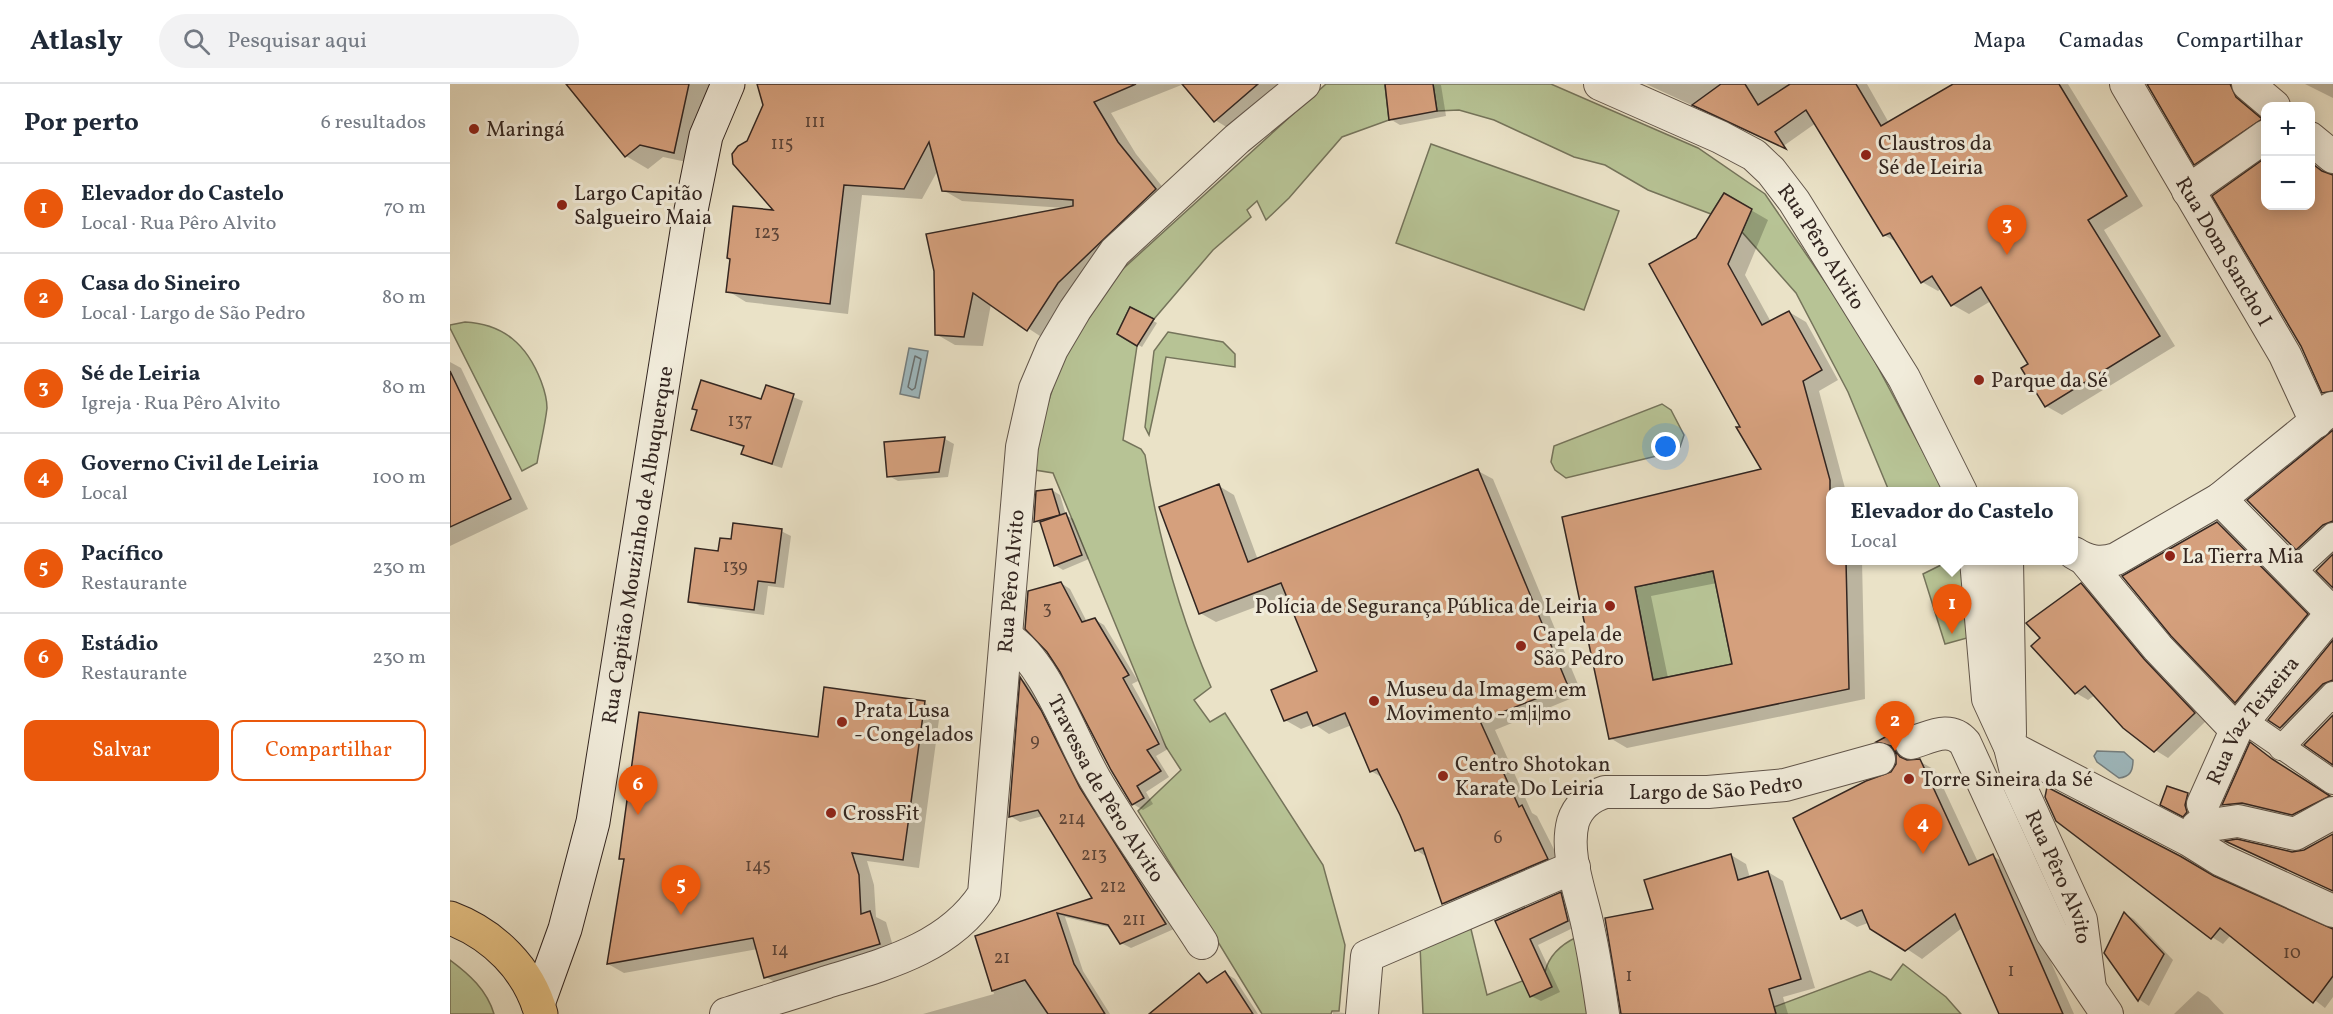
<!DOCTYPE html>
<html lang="pt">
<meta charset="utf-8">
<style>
body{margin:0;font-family:Vollkorn,serif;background:#f2f2f3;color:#1f2937}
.controls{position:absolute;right:18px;top:18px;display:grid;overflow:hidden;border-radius:12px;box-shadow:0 3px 15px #0003}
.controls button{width:54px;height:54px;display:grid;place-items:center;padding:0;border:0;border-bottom:2px solid #e0e1e3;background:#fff;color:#1f2937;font:30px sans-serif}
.you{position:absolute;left:1216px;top:363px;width:21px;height:21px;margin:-15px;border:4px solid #fff;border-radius:50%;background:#1a73e8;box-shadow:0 0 0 9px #1a73e833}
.badge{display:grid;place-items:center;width:39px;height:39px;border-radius:50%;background:#ea580c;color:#fff;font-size:20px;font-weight:700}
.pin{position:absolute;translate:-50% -50px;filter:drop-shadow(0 2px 3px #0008)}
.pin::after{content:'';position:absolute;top:32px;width:21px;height:18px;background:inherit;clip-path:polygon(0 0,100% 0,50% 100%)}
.popup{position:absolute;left:1376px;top:403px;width:252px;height:78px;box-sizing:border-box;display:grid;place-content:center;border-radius:12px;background:#fff;filter:drop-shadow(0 2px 4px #0005);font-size:20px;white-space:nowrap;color:#747a83}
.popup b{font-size:22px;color:#1f2937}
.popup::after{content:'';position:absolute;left:50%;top:100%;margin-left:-12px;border:12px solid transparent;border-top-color:#fff}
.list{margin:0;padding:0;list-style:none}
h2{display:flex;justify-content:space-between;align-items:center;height:78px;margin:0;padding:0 24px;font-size:26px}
h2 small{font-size:20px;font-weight:400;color:#747a83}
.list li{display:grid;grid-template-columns:39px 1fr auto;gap:18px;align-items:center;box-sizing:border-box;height:90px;padding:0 24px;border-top:2px solid #e0e1e3}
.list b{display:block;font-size:22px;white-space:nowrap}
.list p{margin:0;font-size:20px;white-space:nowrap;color:#747a83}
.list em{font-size:20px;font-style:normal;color:#747a83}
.actions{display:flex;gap:12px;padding:18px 24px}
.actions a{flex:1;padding:14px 0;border:2px solid #ea580c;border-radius:12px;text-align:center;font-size:21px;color:#ea580c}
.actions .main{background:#ea580c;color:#fff}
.icon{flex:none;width:33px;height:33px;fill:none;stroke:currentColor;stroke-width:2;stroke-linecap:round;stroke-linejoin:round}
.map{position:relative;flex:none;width:1883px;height:930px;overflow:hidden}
header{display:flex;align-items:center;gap:36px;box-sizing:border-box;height:84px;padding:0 30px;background:#fff;border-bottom:2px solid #e0e1e3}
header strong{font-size:28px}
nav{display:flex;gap:33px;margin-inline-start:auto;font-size:21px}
.search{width:420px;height:54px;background:#f2f2f3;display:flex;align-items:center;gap:15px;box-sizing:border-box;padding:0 21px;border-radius:33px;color:#747a83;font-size:22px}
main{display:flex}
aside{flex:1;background:#fff}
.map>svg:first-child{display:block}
.green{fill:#b7c395;stroke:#75745b;stroke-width:1.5}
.water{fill:#9ebac1;stroke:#737f81;stroke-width:1.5}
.shadow{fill:#0003;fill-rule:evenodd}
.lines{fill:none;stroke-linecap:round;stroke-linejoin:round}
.shore{stroke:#687071;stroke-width:1.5}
.building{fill:#d5a07d;stroke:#332621;stroke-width:1.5;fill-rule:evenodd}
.pedestrian-casing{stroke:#61554a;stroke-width:26}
.minor-casing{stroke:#61554a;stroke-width:34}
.secondary-casing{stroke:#332621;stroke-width:35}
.primary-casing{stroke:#332621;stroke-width:35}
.pedestrian{stroke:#f1ecdb;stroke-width:24}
.minor{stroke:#f1ecdb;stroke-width:32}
.secondary{stroke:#f1ecdb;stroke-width:33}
.primary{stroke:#e5c184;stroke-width:33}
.poi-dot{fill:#8f2418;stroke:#f1ecdb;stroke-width:2}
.labels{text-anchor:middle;stroke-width:6;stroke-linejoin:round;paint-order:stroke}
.number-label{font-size:18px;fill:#5c4438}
.poi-label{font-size:21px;fill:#332621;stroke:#f1ecdb;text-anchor:start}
.street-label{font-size:21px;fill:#332621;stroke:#f1ecdb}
</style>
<header>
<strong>Atlasly</strong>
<div class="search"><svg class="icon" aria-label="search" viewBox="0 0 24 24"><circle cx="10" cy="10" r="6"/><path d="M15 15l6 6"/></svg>Pesquisar aqui</div>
<nav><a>Mapa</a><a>Camadas</a><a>Compartilhar</a></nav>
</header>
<main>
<aside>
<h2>Por perto<small>6 resultados</small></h2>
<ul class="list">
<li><span class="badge">1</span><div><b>Elevador do Castelo</b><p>Local · Rua Pêro Alvito</p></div><em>70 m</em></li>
<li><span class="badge">2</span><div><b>Casa do Sineiro</b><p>Local · Largo de São Pedro</p></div><em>80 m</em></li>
<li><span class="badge">3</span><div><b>Sé de Leiria</b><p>Igreja · Rua Pêro Alvito</p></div><em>80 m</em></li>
<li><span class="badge">4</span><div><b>Governo Civil de Leiria</b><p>Local</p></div><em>100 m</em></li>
<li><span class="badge">5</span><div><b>Pacífico</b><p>Restaurante</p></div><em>230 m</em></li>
<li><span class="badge">6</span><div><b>Estádio</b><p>Restaurante</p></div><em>230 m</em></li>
</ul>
<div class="actions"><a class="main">Salvar</a><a>Compartilhar</a></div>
</aside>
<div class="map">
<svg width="1883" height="930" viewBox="0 0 1883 930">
<rect width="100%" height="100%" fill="#eae2c7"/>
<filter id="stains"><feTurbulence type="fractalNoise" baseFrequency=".00333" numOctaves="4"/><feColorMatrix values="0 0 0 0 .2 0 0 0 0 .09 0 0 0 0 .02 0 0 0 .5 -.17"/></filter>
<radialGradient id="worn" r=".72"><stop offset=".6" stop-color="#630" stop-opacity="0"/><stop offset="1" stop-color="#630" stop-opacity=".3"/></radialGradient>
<g class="green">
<path d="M 876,0 L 940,0 L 935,1 L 939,36 L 892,53 L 839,114 L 816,136 L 807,117 L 797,126 L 801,133 L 763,166 L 704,235 L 680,223 L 667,250 L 687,262 L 673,356 L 691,365 L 695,371 C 708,452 728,528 761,603 L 744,616 L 760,638 L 775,629 L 873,781 L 895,861 L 889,927 L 882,927 L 881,930 L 812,930 L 688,727 L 731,686 L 716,663 L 603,389 L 585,386 L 588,351 L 611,278 L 664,193 Z"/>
<polygon points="983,0 1101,0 1248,64 1315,110 1408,246 1494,407 1439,407 1398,308 1346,209 1292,148 1301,125 1274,109 1261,130 1198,106 1155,81 1124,73 1044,36 1009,26 987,27"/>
<polygon points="981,60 1169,127 1134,226 946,159"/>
<path d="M 15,238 C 54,240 77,261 91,297 C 94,305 97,315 97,324 C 95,342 90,361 87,379 L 72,387 L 0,244 L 0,241 Z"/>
<polygon points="718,248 773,258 785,270 785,283 716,273 699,351 695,343 704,267"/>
<polygon points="1212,320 1221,326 1234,351 1230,363 1223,368 1116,394 1105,386 1101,378 1104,362"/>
<polygon points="1492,477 1513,477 1517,554 1495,560 1473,490 1493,480"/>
<polygon points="1263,487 1282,580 1203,596 1185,503"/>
<path d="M 1019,837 L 1037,911 L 1095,888 C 1099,871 1112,860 1127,853 L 1140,930 L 973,930 L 970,861 Z"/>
<path d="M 0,876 C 19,890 37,906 44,930 L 0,930 Z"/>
<polygon points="1453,880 1496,913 1511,930 1326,930 1324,923 1420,887 1441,896"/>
</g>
<g class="water">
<polygon points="459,264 478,267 469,314 450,310"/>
<path d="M 1647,667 L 1674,668 L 1683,676 C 1683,687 1680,693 1669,694 L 1647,678 L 1644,672 Z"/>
</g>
<g class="shadow">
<polygon points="118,0 269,0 246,80 213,73 198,85 176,72"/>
<polygon points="315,0 838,0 783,47 765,36 734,0 661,29 686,70 723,116 596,256 541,220 533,262 505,261 486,250 485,187 615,124 512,117 493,106 488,86 472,115 412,111 398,230 296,218 278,207 326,128 298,58 314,21"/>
<polygon points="951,0 991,1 996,32 950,41 940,35"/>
<polygon points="1196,0 1417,0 1439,39 1506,0 1618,0 1693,122 1654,146 1725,262 1612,331 1596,322 1580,280 1541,217 1519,230 1503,221 1492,204 1488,207 1472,198 1448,159 1434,151 1366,39 1332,63"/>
<polygon points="1699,0 1786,0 1801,24 1816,36 1816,50 1760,88 1745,80"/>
<polygon points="1855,0 1883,0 1883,14"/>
<polygon points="1816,76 1816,122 1860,122 1860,77 1879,92 1883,92 1883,313 1874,308 1852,261 1764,112"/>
<path d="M 1275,111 L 1318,136 L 1295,191 L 1321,238 L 1339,228 L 1356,238 L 1388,296 L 1369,307 L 1396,408 L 1380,408 L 1380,476 L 1412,476 L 1415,615 L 1177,664 L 1160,654 L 1113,434 L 1314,386 L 1292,344 L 1247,155 ZM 1267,499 L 1283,581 L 1218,594 L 1201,512 Z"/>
<polygon points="681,225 707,239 692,263 669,250"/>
<polygon points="0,278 11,284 78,425 0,462"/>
<polygon points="317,303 353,317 332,384 303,375 293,369 295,364 243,345 249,327 312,317"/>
<polygon points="1883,348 1883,450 1858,471 1846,465"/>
<polygon points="495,355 504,360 498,393 448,397 439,392 435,359"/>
<polygon points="1028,387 1043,395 1132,610 1045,646 1082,729 1087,732 1113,783 1008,828 993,819 977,773 966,766 952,730 933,694 921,687 902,641 879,650 864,640 851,645 835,636 869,588 837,511 766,538 750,529 769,402 784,411 808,476"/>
<polygon points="602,406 610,411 616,431 623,435 639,475 613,486 605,481 592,441 585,437"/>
<polygon points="1767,439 1780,447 1870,538 1799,625 1786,618"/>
<polygon points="331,447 341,452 334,504 318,502 314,531 250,522 240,517 270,469 282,457"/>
<polygon points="611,499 620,505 637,538 644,535 654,541 688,597 682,600 718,665 706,672 719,693 696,708 703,720 693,726 683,720"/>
<polygon points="1631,501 1643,508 1756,637 1718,674 1705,666 1645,611 1638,616 1626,609 1583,562 1593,554"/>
<polygon points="1883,559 1883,607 1842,650 1820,635"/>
<polygon points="572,596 581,601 724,845 681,864 671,859 662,844 615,833 633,887 660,930 473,930 544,910 527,853 644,814 593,732 570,738 560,732"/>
<polygon points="475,619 490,628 469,784 417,777 424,801 426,833 436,838 445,869 332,902 316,893 308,865 174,889 158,880 175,777 171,774 369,655"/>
<polygon points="1452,646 1466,654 1459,664 1461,678 1469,677 1485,686 1528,778 1543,772 1558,781 1624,930 1551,930 1512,844 1472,875 1418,839 1407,843 1392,834 1448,680 1446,666 1430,658"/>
<polygon points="1801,660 1815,669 1883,714 1858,738 1788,729 1774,720"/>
<polygon points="1738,710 1747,716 1743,737 1722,726"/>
<polygon points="1281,771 1296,780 1300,794 1318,788 1333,797 1365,904 1333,913 1338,930 1172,930 1205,826"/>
<polygon points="1766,795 1883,846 1883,913 1875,924 1781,851 1773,860 1762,853"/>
<polygon points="1111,810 1120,816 1127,842 1088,861 1110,908 1091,917 1081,912 1047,838"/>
<polygon points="1675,830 1684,835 1723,876 1699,922 1690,916 1656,869"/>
<polygon points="775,889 785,895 808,930 714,930 749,891 761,899"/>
<polygon points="1748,907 1758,913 1774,930 1724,930"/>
<polygon points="883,928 894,929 896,930 883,930"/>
</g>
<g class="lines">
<polygon class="shore" points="465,272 471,275 465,304 462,306 458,303"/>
</g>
<g class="building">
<polygon points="116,0 239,0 224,69 190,61 175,73"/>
<polygon points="307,0 686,0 644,18 668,58 706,105 608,199 577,247 523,209 514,253 485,251 484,187 476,150 623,122 623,116 492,107 479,58 454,105 394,101 380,220 276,208 280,175 277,174 283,122 323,126 283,80 282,70 288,62 297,57 313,21"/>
<polygon points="732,0 808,0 764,38"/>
<polygon points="935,0 983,0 987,27 939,36"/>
<polygon points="1271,0 1295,0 1308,21 1340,0 1406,0 1431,42 1503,0 1609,0 1677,112 1638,136 1710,252 1595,323 1571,284 1578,280 1531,203 1501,222 1482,192 1471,199 1440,149 1433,152 1356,26 1325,48 1336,65 1242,21"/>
<polygon points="1697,0 1780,0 1786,13 1812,35 1744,81"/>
<polygon points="1815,74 1815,122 1860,122 1860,78 1872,87 1883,91 1883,307 1872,309 1851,262 1762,112"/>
<path d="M 1274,109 L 1302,125 L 1278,180 L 1312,241 L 1339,227 L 1372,286 L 1353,297 L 1380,396 L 1380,477 L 1396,477 L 1399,605 L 1159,655 L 1112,433 L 1311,385 L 1286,343 L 1290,343 L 1199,180 L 1246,154 ZM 1263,487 L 1282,580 L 1203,596 L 1185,503 Z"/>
<polygon points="680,223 704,235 687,262 667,250"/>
<polygon points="0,287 61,415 0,443"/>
<polygon points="251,296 311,315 316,301 344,310 322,380 291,370 294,362 241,346 247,326 242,325"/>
<polygon points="1883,346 1883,437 1873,441 1846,466 1797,416"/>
<polygon points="495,353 489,388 437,393 434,358"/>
<polygon points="1028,385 1118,602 1030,637 1069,723 1072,721 1098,775 992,820 973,764 965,767 950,731 927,685 920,688 895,629 863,642 857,628 834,637 821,606 867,587 831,499 749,530 709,423 769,400 798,478"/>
<polygon points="602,405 610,431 584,438 586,407"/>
<polygon points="616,429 632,471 604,482 590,438"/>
<polygon points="1767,438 1858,530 1785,619 1721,552 1672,492"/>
<polygon points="283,439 332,445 325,499 308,497 304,526 238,518 245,464 268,467 270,454 281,455"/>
<polygon points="1883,470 1883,504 1866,487"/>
<polygon points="611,498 632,538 645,534 679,591 673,594 709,660 697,666 711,687 687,702 694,714 682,721 661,686 610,588 597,568 575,545 578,507"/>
<polygon points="1631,499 1694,575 1745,629 1704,668 1673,644 1635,602 1625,610 1581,562 1590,554 1576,539"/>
<polygon points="1883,556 1883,596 1873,600 1830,644 1818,636"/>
<polygon points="570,593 591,626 630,704 716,840 670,860 658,841 607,829 624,880 655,930 598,930 575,896 542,907 525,852 642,814 588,726 559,733"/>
<polygon points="374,603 475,617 453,776 402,769 409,791 411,830 420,827 430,860 314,894 303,854 157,880 174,775 169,775 189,628 368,653"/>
<polygon points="1883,631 1883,681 1854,661"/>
<polygon points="1452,644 1444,655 1444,665 1450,673 1457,676 1470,675 1519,781 1543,770 1613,930 1549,930 1505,830 1455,867 1420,845 1412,826 1391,835 1343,734 1416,697 1441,688 1446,680 1446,670 1441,662 1426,658"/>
<polygon points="1800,658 1822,675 1880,712 1842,731 1792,719 1772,721"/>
<polygon points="1717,702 1738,709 1735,721 1737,728 1733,733 1710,721"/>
<polygon points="1597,703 1730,772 1764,792 1883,845 1883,892 1863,919 1770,844 1761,855 1606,737 1595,713"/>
<polygon points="1883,750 1883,807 1775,757 1787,755 1842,768 1854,766"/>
<polygon points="1281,770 1288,796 1318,787 1351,895 1319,905 1326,930 1171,930 1155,834 1203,825 1194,796"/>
<polygon points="1111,808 1118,837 1080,855 1102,903 1080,913 1045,837"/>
<polygon points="1674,828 1714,870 1688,917 1654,869"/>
<polygon points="775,887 803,930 699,930 749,889 757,899"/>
</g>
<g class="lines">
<g class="pedestrian-casing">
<g id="pedestrian">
<polyline points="1843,488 1883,451"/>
<polyline points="1793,636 1883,698"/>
<polyline points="1831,664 1883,610"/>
</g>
</g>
<g class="minor-casing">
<g id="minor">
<path id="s1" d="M 1150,0 L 1270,53 L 1304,71 L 1321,87 L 1344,117 L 1454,294 L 1511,408"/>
<path id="s2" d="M 1676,0 L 1835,271 L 1866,338"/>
<polyline points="1798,0 1824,22"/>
<polyline points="1860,54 1883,73"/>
<polyline points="1738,107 1816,52"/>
<polyline points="1770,415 1883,530"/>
<path d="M 1624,469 C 1638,478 1650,480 1666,475 L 1770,415 L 1882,324"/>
<path id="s3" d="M 1526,476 L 1538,615 L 1560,663 L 1569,700 L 1631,836 L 1640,904"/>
<polyline points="1557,476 1560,650"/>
<polyline points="1636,477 1708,564 1786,646"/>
<path id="s4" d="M 556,553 C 596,577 621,654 645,695 C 678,751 717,805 752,859"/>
<path d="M 1461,659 C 1481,653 1500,641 1515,659 L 1602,849 L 1657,930"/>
<polyline points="1560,663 1739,756 1771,776 1883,827"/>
<path id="s5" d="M 1753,720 L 1786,646 L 1882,529"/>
<polyline points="1747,743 1788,737 1845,750 1883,729"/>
<path id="s6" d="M 276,930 C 310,919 344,909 377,898 C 436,880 499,864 534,810 L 572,363 L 585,305 L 602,265 L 625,226 L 665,168 L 787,55 L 854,0"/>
<polyline points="912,930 917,872 1124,783"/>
<path id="s7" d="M 1153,930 C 1149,903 1145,875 1139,848 C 1133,814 1114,772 1123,738 C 1128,722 1139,713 1155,708 L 1258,708 L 1335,701 L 1429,675"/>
</g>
</g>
<g class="secondary-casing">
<g id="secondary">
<path id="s8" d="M 88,920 L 115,845 L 143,738 L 238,141 L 256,52 L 278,0"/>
</g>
</g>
<g class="primary-casing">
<path id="primary" d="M 0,834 C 43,850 79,885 91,930"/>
</g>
<use href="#pedestrian" class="pedestrian"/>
<use href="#minor" class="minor"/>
<use href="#secondary" class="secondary"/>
<use href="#primary" class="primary"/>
</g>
<g class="poi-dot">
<circle cx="24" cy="45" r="6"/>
<circle cx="1416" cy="71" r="6"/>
<circle cx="112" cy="121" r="6"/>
<circle cx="1529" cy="296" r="6"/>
<circle cx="1720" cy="472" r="6"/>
<circle cx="1160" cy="522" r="6"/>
<circle cx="1071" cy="562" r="6"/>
<circle cx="924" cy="617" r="6"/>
<circle cx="392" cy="638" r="6"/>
<circle cx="993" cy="692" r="6"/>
<circle cx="1459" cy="695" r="6"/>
<circle cx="381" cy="729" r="6"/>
</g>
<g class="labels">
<g class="number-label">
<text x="365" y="43">111</text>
<text x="332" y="65">115</text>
<text x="317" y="154">123</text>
<text x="290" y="342">137</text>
<text x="285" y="488">139</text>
<text x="597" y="530">3</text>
<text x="585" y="662">9</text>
<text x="622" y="740">214</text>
<text x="1048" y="759">6</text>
<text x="644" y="776">213</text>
<text x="308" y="787">145</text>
<text x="663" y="808">212</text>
<text x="684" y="841">211</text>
<text x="330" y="871">14</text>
<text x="1842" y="874">10</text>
<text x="552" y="879">21</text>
<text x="1561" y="892">1</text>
<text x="1179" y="897">1</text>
</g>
<g class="poi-label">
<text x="36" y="52">Maringá</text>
<text x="1428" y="66">Claustros da<tspan x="1428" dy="24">Sé de Leiria</tspan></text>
<text x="124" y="116">Largo Capitão<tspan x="124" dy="24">Salgueiro Maia</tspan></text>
<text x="1541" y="303">Parque da Sé</text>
<text x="1732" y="479">La Tierra Mia</text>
<text x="1148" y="529" text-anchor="end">Polícia de Segurança Pública de Leiria</text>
<text x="1083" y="557">Capela de<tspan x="1083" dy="24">São Pedro</tspan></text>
<text x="936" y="612">Museu da Imagem em<tspan x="936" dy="24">Movimento - m|i|mo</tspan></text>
<text x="404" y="633">Prata Lusa<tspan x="404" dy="24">- Congelados</tspan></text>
<text x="1005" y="687">Centro Shotokan<tspan x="1005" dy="24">Karate Do Leiria</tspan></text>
<text x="1471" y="702">Torre Sineira da Sé</text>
<text x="393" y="736">CrossFit</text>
</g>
<g class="street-label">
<text dy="7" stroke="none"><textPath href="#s1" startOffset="284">Rua Pêro Alvito</textPath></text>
<text dy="7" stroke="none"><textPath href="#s2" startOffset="194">Rua Dom Sancho I</textPath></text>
<text dy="7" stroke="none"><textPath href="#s8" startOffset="471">Rua Capitão Mouzinho de Albuquerque</textPath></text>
<text dy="7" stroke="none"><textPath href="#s6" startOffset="604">Rua Pêro Alvito</textPath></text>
<text dy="7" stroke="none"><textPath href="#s5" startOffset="98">Rua Vaz Teixeira</textPath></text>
<text dy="7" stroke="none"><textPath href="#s7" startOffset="352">Largo de São Pedro</textPath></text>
<text dy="7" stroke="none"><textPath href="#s4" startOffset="183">Travessa de Pêro Alvito</textPath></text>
<text dy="7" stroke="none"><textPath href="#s3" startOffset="332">Rua Pêro Alvito</textPath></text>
</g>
</g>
<rect width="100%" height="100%" filter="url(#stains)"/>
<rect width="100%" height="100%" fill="url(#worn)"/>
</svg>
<div class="controls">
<button>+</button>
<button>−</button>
</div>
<div class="you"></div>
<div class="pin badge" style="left:1502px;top:550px">1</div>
<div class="popup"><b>Elevador do Castelo</b>Local</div>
<div class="pin badge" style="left:1445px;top:667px">2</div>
<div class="pin badge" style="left:1557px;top:171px">3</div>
<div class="pin badge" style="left:1473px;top:770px">4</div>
<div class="pin badge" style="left:231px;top:831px">5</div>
<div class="pin badge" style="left:188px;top:731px">6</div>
</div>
</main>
